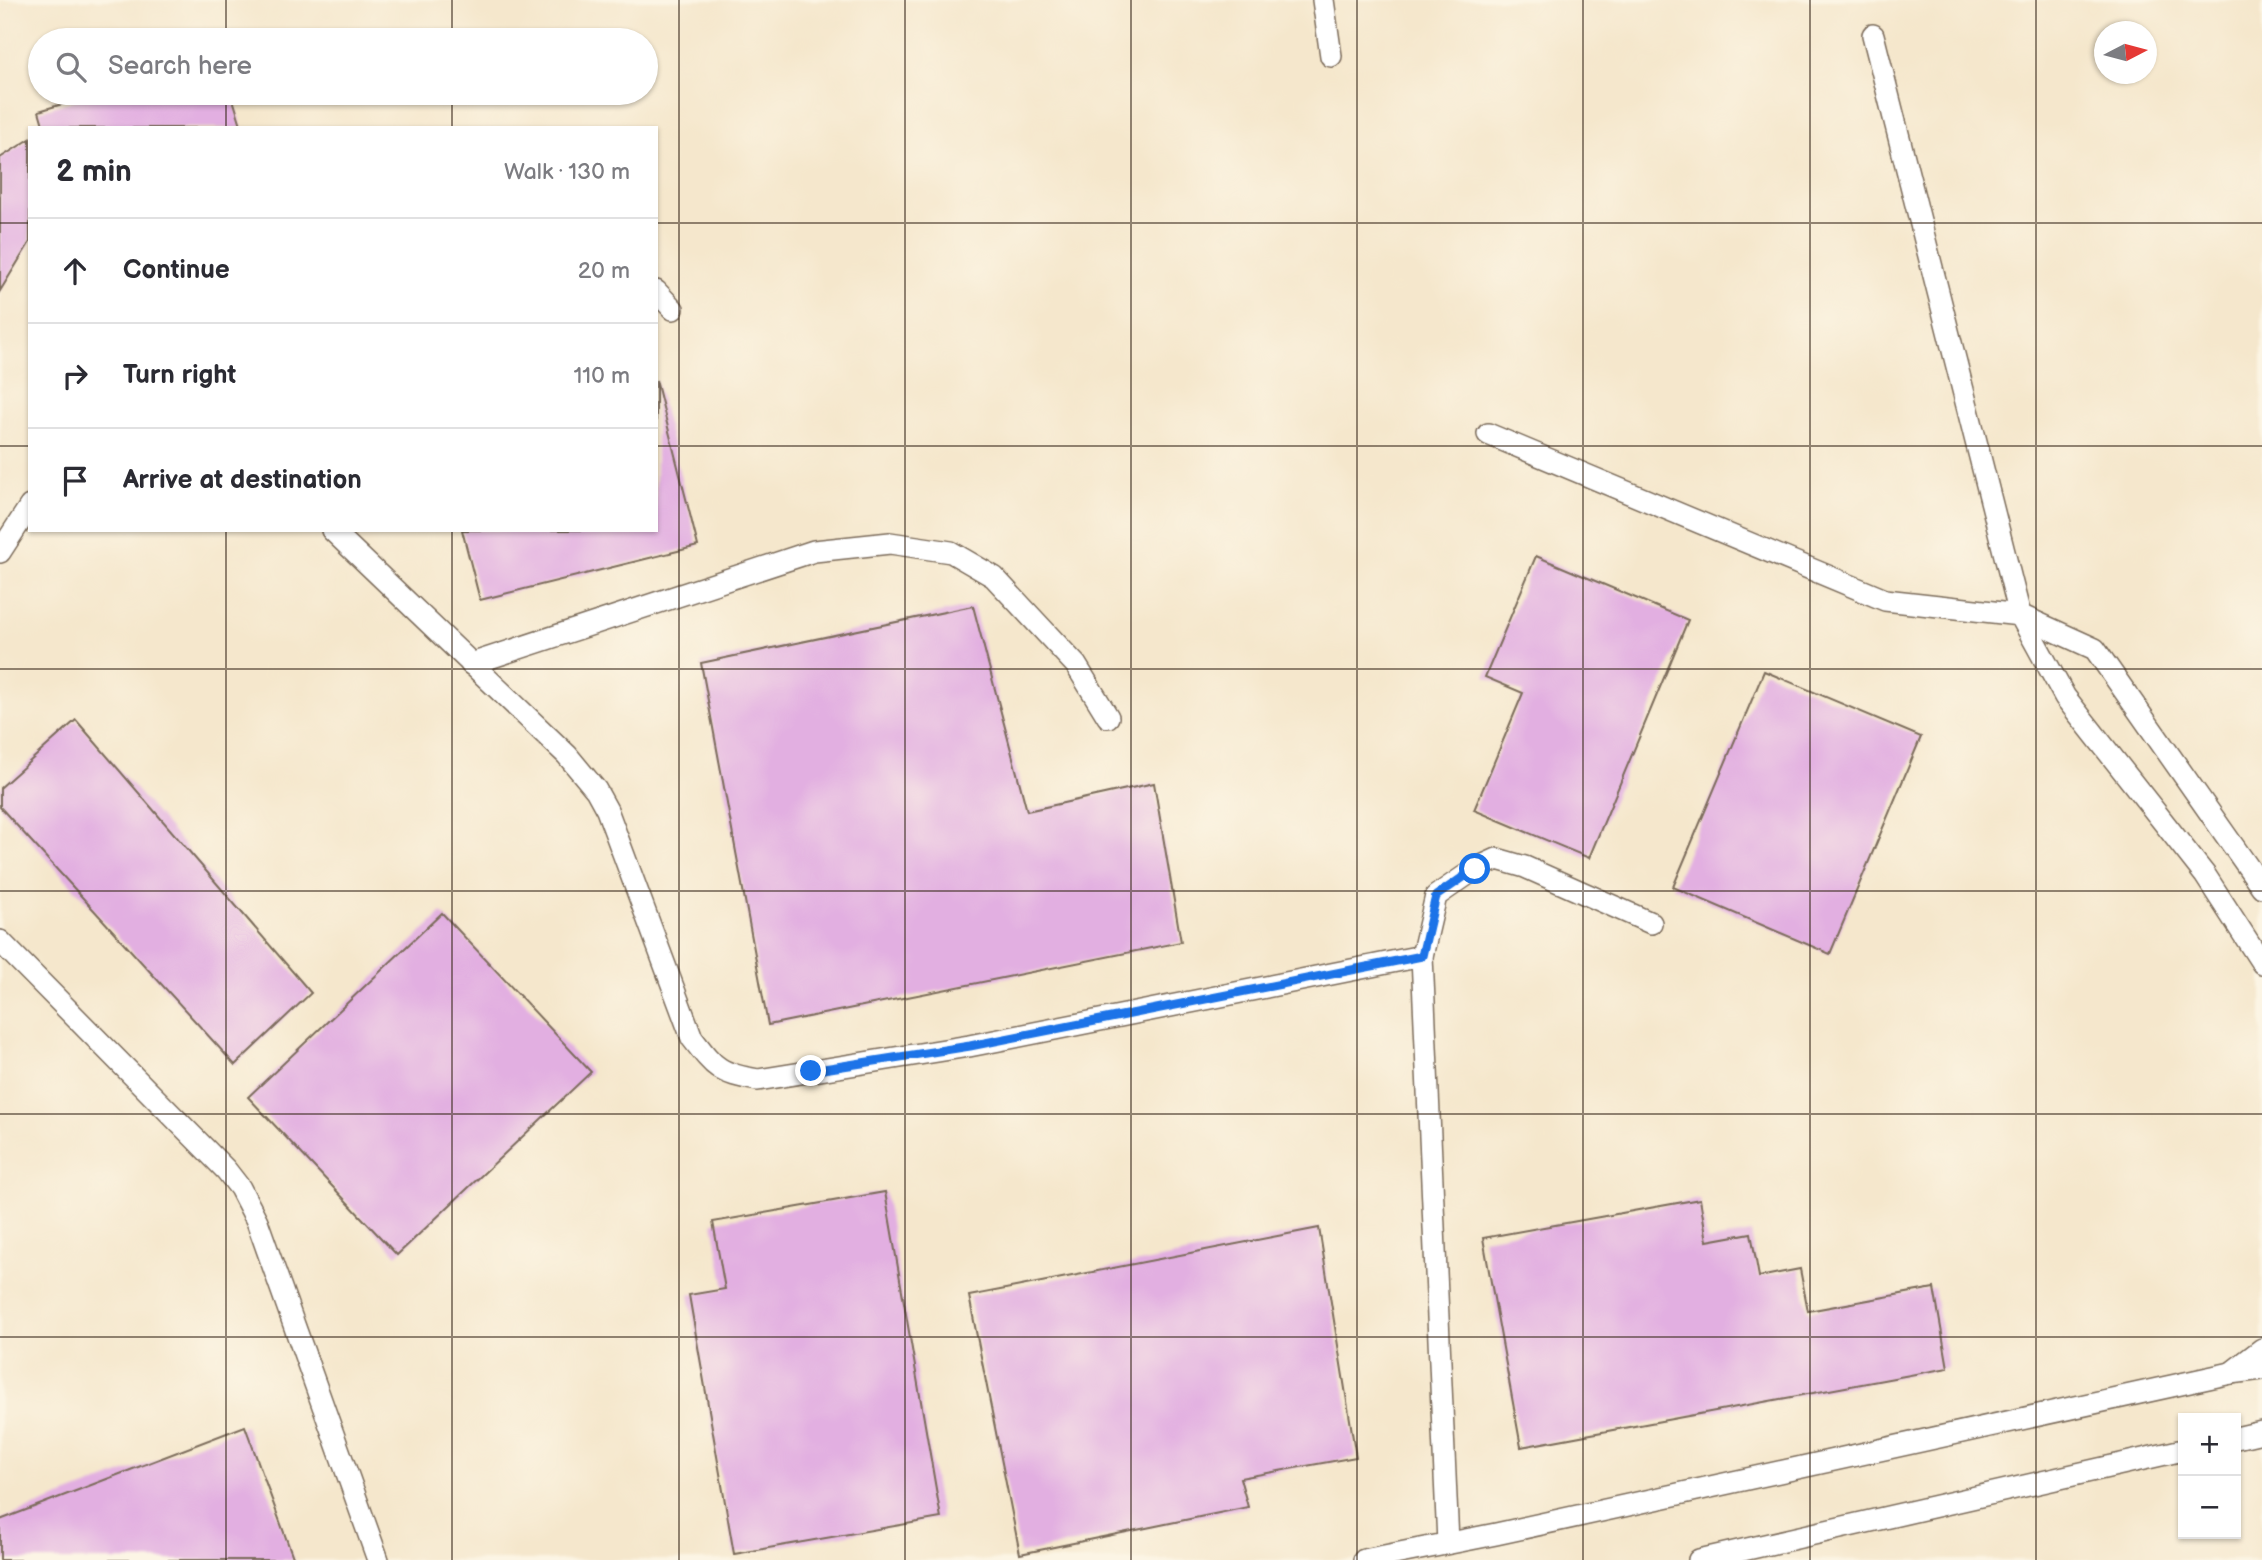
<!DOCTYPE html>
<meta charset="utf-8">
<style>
body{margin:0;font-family:"Balsamiq Sans",sans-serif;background:#f7f7f7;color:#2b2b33}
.controls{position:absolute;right:21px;bottom:21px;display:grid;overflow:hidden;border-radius:0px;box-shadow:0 2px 5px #0004}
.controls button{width:63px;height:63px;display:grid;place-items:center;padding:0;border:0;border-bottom:2px solid #e1e1e2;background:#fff;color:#2b2b33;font:35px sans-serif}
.compass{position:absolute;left:2094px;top:21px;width:63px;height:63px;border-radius:50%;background:#fff;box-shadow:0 2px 5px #0004;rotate:84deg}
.stop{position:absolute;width:21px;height:21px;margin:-16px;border:5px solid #1a73e8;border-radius:50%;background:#fff}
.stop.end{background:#1a73e8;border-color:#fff;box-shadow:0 2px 7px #0008}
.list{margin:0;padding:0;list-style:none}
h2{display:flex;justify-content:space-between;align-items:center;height:91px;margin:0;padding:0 28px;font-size:30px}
h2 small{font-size:23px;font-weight:400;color:#7c7c81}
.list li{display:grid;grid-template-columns:46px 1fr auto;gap:21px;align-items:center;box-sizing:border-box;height:105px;padding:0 28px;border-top:2px solid #e1e1e2}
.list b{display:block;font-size:26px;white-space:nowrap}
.list em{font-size:23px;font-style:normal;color:#7c7c81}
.icon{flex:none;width:38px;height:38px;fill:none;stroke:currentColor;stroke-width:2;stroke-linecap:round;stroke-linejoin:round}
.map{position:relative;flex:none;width:2262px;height:1560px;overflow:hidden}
.search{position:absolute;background:#fff;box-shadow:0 2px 5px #0004;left:28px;top:28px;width:630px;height:77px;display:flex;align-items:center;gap:18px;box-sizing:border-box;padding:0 24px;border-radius:38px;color:#7c7c81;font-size:26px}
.panel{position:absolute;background:#fff;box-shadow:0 2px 5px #0004;left:28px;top:126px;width:630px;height:406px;border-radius:0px}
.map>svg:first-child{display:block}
.building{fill:#e2afe1}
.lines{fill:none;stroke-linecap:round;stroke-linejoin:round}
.lane-casing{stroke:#7c6c5b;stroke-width:24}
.lane{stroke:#fff;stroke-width:21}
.route{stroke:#1a73e8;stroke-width:9}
.grid{fill:none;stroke:#3b2a1e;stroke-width:2;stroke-opacity:0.55}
</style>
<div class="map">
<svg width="2262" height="1560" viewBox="0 0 2262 1560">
<rect width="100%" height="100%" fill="#fcf5e5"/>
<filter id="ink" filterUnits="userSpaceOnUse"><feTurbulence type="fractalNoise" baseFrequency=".0143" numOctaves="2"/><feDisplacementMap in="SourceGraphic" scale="14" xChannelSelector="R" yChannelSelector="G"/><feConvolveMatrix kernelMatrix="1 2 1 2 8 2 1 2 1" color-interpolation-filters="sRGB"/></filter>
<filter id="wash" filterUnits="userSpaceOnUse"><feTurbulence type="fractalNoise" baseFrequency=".00686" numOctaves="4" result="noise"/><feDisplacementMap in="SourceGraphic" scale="28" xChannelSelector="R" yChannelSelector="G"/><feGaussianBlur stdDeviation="1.57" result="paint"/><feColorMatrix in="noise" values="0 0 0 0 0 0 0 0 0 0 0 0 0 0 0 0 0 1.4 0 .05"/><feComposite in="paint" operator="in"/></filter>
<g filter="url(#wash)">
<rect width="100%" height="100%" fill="#f5e7cc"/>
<g id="blocks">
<g class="building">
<polygon points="99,93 231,93 242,128 44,128 39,111"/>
<polygon points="30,139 30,242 0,291 0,158"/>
<polygon points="656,380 698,546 480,600 462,530 656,530"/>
<polygon points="1536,556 1688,620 1589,858 1474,810 1523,693 1485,677"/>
<polygon points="973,606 1027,811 1154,783 1181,942 768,1025 701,663"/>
<polygon points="1764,671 1921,737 1830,954 1673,887"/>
<polygon points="76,720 311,993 235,1065 0,807 0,788"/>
<polygon points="442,913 591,1072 397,1255 248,1097"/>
<polygon points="885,1192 941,1518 734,1554 689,1295 725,1289 713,1222"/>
<polygon points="1700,1199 1707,1241 1751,1233 1759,1277 1800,1269 1808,1311 1934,1288 1948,1368 1521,1447 1483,1238"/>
<polygon points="1319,1228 1356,1457 1240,1478 1248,1507 1020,1554 969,1296"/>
<polygon points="245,1426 294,1560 0,1560 0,1520"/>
</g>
</g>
</g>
<g filter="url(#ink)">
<use href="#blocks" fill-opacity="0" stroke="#7c6c5b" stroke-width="2"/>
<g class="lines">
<g class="lane-casing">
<g id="lane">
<polyline points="1323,0 1331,56"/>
<polyline points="1873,35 2020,615 2065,697 2205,875 2262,963"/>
<polyline points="656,291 673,309"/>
<polyline points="1488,434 1885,600 2020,615 2095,649 2262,887"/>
<path d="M 332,530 L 567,755 L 596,790 L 607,810 L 692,1038 C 715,1068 719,1074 758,1080 L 969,1046 L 1422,956"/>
<polyline points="0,552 30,506"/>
<polyline points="471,664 814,551 890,543 951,552 994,577 1076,665 1108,717"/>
<polyline points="0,941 226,1170 240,1188 257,1221 378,1560"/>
<polyline points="2231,1373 2262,1349"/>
<polyline points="2236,1438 2262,1432"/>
<polyline points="1448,1543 1422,956 1436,896 1475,869 1497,859 1525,867 1651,923"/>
<polyline points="1364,1560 1496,1534 2231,1373 2262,1369"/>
<polyline points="1699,1560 2183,1450"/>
</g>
</g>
<use href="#lane" class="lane"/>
</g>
</g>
<g class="lines" filter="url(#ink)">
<polyline class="route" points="811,1071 970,1046 1422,956 1436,896 1475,869"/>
</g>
<path class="grid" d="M 226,0 L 226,40M 452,0 L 452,40M 679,0 L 679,1560M 905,0 L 905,1560M 1131,0 L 1131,1560M 1357,0 L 1357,1560M 1583,0 L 1583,1560M 1810,0 L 1810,1560M 2036,0 L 2036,1560M 226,93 L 226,128M 452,93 L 452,128M 0,223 L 30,223M 656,223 L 2262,223M 0,446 L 30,446M 656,446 L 2262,446M 226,530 L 226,1560M 452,530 L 452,1560M 0,669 L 2262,669M 0,891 L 2262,891M 0,1114 L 2262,1114M 0,1337 L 2262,1337"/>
</svg>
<div class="controls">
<button>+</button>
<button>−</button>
</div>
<svg class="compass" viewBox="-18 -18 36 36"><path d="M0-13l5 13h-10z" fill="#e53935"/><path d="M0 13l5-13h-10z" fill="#7c7c81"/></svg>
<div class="stop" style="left:1475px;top:869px"></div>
<div class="stop end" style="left:811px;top:1071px"></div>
<div class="search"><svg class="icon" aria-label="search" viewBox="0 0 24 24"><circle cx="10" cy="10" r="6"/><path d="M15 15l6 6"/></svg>Search here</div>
<section class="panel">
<h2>2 min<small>Walk · 130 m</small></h2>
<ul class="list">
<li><svg class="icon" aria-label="ahead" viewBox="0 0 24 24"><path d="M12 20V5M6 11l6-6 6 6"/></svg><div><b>Continue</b></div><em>20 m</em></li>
<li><svg class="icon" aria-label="right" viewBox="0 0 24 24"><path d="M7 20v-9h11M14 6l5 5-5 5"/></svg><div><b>Turn right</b></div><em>110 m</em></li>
<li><svg class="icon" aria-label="arrive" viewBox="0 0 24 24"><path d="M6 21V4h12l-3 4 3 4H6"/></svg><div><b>Arrive at destination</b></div></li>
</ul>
</section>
</div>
